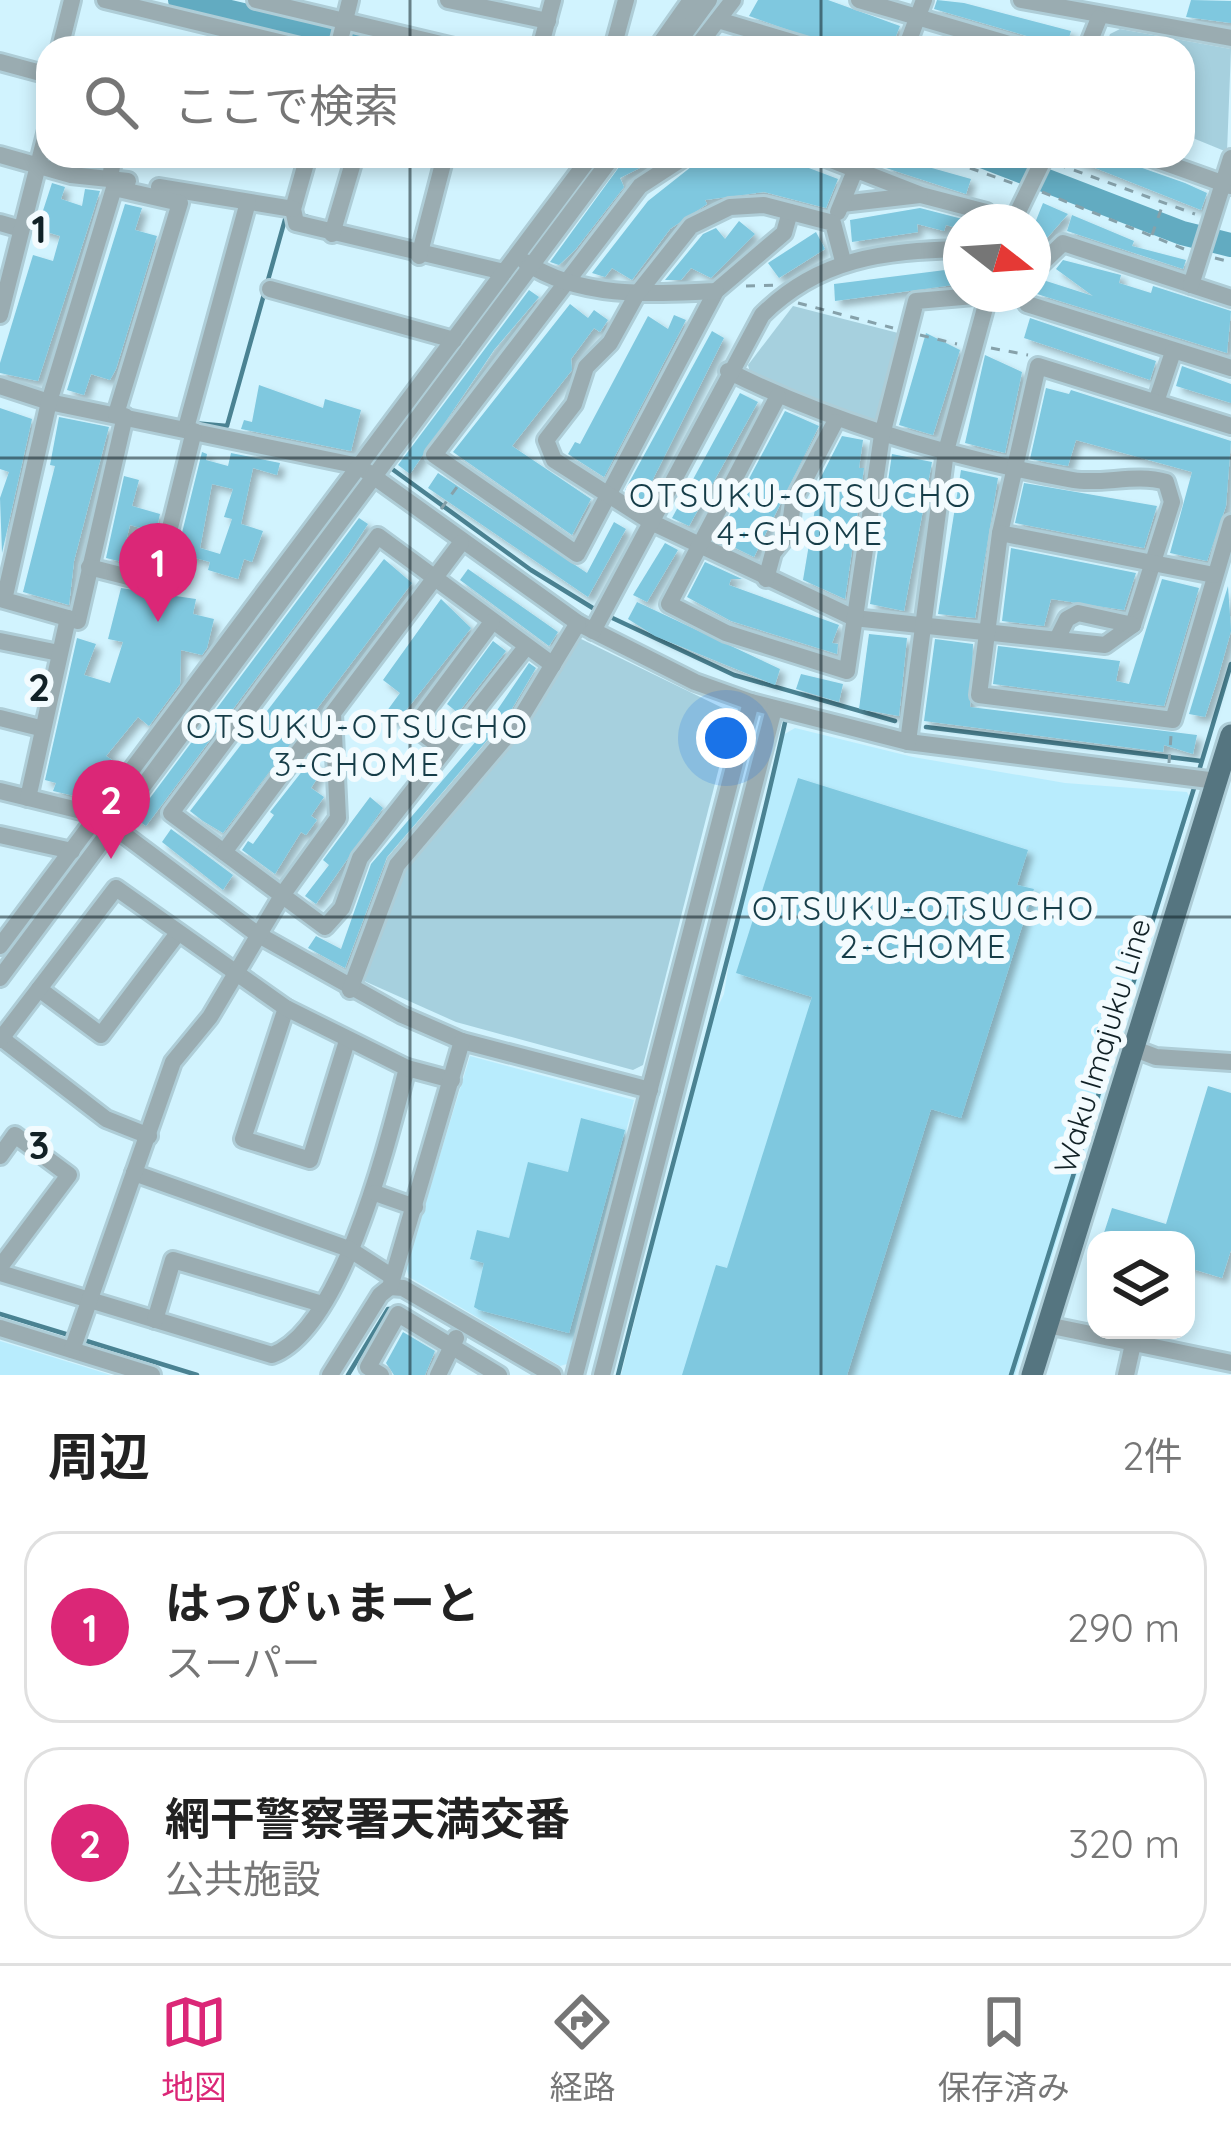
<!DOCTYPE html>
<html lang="ja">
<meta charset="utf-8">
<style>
body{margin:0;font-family:Quicksand,"Noto Sans JP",sans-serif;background:#f2f2f2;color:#222}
.controls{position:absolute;right:36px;bottom:36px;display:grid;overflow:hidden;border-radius:24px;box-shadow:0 6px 18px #0003}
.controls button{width:108px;height:108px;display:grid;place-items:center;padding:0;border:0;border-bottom:3px solid #e0e0e0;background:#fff;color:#222;font:60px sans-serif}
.compass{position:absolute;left:943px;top:204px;width:108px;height:108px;border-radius:50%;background:#fff;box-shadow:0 6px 18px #0003;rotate:107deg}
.you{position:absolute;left:726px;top:738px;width:42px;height:42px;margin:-30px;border:9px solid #fff;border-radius:50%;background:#1a73e8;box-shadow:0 0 0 18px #1a73e833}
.badge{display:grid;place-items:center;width:78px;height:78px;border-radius:50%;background:#db2777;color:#fff;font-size:39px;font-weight:700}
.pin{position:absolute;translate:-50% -99px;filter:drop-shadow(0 3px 6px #0008)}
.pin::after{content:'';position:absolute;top:63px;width:42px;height:36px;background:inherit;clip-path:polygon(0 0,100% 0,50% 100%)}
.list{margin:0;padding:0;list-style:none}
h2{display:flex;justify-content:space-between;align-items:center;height:156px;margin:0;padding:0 48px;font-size:51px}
h2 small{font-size:39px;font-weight:400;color:#767676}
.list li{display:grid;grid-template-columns:78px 1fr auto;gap:36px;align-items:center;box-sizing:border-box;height:192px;margin:0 24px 24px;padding:0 24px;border:3px solid #e0e0e0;border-radius:36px}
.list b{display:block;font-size:45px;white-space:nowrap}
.list p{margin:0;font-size:39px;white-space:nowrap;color:#767676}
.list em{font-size:39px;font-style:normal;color:#767676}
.icon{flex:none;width:66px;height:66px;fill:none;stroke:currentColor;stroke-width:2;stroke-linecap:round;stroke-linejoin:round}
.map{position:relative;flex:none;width:1231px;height:1375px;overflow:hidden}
.search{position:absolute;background:#fff;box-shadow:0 6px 18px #0003;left:36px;right:36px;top:36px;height:132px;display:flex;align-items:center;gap:30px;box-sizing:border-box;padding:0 42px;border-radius:36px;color:#767676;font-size:45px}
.sheet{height:588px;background:#fff}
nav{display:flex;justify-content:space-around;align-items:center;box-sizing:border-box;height:168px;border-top:3px solid #e0e0e0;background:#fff;font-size:33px;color:#767676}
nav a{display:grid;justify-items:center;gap:6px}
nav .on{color:#db2777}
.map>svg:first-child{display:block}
.built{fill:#b8ecfd}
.green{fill:#a6d0de}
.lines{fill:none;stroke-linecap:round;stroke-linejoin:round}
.stream{stroke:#4a8292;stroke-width:4.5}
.river{stroke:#62abc1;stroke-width:24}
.building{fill:#7fc8df;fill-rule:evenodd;filter:url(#shadow)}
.minor-casing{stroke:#aecdd7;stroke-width:22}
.major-casing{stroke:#aecdd7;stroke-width:27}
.path{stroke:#86a1aa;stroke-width:3;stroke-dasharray:9 9;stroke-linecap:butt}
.minor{stroke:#9aacb1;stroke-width:16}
.major{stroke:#557580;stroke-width:21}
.grid{fill:none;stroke:#112126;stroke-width:3;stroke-opacity:0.55}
.labels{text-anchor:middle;stroke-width:12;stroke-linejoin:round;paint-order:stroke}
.street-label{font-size:30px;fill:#112126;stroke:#f3fbfe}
.neighbourhood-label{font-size:33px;letter-spacing:3px;fill:#163d48;stroke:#f3fbfe}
.grid-label{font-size:39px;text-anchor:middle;font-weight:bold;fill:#112126;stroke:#f3fbfe;stroke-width:12;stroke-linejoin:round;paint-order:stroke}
</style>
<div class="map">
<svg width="1231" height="1375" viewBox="0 0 1231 1375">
<defs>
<filter id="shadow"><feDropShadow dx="5.5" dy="5.5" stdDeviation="3" flood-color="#0004"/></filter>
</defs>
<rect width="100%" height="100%" fill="#d1f3fe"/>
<g class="built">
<polygon points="795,728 913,757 1065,783 1187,792 1192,802 1015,1375 621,1375 709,1025 724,994 736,920 783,735"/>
<polygon points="470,1056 634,1100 567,1364 560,1366 409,1277 406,1267"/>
<polygon points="0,1341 111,1375 0,1375"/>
</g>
<g class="green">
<polygon points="1120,29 1231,49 1227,152 1183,134 1183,48 1105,48 1110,34"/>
<polygon points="793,306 902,334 881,423 872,427 751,376 748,365"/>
<polygon points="577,637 733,713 643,1065 633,1070 456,1022 362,980 399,877"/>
</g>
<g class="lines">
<g class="stream">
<polyline points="297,213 319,221"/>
<polyline points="193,423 227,426 286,216"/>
<polyline points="388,466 531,570 596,610"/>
<polyline points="606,615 734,675 895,721"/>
<polyline points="926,727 1201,761"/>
<polyline points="1198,774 1231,664"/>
<polyline points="0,1314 69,1335"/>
<polyline points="80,1339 197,1375"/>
<polyline points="348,1375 388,1309 395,1309"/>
<path d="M 618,1375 C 673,1155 737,939 786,718"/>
<polyline points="1011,1375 1195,785"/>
</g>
<g class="river">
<polyline points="180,0 381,48"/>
<polyline points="982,156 1182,233 1231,245"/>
</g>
</g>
<g class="building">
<polygon points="758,0 828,0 900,26 891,48 840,48 749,16"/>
<polygon points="937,0 964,3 1071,31 1066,48 1035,48 1027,36 934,9"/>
<polygon points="1191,0 1231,1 1231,23 1186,17"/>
<polygon points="627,156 663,156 620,178 624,187 575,250 559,265 550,262"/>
<polygon points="725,156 777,156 838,179 826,208 764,192 705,200 707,204 670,229 632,280 612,268 605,277 592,273 648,201 696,163"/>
<polygon points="889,156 971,179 966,194 886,168"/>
<polygon points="1065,156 1108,156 1185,183 1207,193 1201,210"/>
<polygon points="52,183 65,187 61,199 82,206 85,189 100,191 38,381 0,373 0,363 33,255 53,261 60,236 37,229"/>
<polygon points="1043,203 1068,214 1033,254 1033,228"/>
<polygon points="125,204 142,208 135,230 157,236 116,369 110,380 91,374 84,395 67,390"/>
<polygon points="920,208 974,222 961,222 961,229 946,225 944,231 917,224 918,232 852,242 850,220"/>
<polygon points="1072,215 1134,241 1132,246 1186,260 1183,269 1067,231"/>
<polygon points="739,221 755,234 711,278 691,268 681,280 665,280 703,234 716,228 725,239"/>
<polygon points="816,232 825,249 779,278 768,263"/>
<polygon points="1063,260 1121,275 1119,283 1151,293 1153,286 1231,311 1227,353 1037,294 1043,280 1093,296 1056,269"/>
<polygon points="961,268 961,284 835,301 834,284"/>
<polygon points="529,290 539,297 494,350 410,474 398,465"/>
<polygon points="570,304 588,318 594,310 608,320 600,332 594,328 571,359 572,370 512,446 591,499 572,535 453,452"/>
<polygon points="674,315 686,320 604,477 568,454 575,442 580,444 648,316 668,329"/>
<polygon points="1030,318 1156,361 1150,380 1024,338"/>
<polygon points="712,331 724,338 642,501 625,490"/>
<polygon points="926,333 960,350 933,435 899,425"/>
<polygon points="985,355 1022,372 1005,453 965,443"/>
<polygon points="1182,366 1231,384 1231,403 1176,386"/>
<polygon points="259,385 323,408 325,399 361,410 351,451 241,429 244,420 252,422"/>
<polygon points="1046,388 1069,394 1071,390 1231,441 1226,506 1207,561 1170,553 1192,472 1076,440 1068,466 1030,459"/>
<polygon points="740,393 758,402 689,526 672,518"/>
<polygon points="0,408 32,419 2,553 0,498 9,472 0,469"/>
<polygon points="785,411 819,426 754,557 717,539"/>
<polygon points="59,417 109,427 74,561 69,605 23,592 55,466 50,465"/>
<polygon points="842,436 863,440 859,468 864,468 845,599 803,580 820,479"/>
<path d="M 202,452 L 207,454 L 206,460 L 228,466 L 231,453 L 280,463 L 277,475 L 253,468 L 241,524 L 263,531 L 252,562 L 244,559 L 238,579 L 208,570 L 210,562 L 177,553 ZM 212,484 L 233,489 L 224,517 L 232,519 L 220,554 L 200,548 Z"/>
<polygon points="892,454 932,462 904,611 870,604"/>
<polygon points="961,470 998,478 975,618 938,614"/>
<polygon points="438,473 587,573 614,522 626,529 588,597 428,488"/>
<polygon points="124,476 139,480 132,506 160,514 156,532 130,525 124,549 150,557 147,568 106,558"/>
<polygon points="1024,483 1157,506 1144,548 1015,523"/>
<polygon points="359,518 368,524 347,556 146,826 135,818"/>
<polygon points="665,543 678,550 647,602 633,595"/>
<polygon points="1011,548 1136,573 1124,610 1051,599 1044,626 1002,621"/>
<polygon points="384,559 412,583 223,833 203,821 190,811"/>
<polygon points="705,562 742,579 731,579 729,585 839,625 832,643 838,644 837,654 731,621 687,597"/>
<polygon points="468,569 558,632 549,646 460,580"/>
<polygon points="1162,579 1199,588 1164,706 993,684 998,646 1120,661 1116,681 1129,684"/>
<polygon points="1228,586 1231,631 1217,681 1205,717 1189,714"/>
<polygon points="121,588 196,599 193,614 214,619 207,648 202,655 181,650 180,684 149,726 138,717 106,756 115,762 99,792 79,782 75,796 53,791 56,783 45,780 77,638 96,644 84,675 110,683 123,642 108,639"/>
<polygon points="441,599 471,628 396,723 384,715 400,693 383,680"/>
<polygon points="637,602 780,669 775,685 655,636 628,619"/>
<polygon points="869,634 907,638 899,716 859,709"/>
<polygon points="935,639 973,644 970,707 1197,735 1193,754 1164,745 1163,752 924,721"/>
<polygon points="493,641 506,651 458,713 447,704"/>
<polygon points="529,663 536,668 507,717 387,857 345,968 308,948 316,936 341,949 371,864 477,740"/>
<polygon points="801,674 843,684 839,702 796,689"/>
<polygon points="311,760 323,769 311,788 324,797 311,816 317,820 306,835 301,832 275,874 242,850 248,841 253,844 274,815 270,812"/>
<polygon points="798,778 1028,850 1017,885 1034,889 961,1118 931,1109 847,1375 682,1375 716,1265 727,1268 812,997 736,973"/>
<polygon points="370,797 383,808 316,904 305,896 329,865 323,860"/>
<polygon points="171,829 233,875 223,890 162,842"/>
<polygon points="1208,1086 1231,1093 1231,1250 1222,1278 1186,1267 1186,1240 1103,1236 1112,1208 1166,1224"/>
<polygon points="581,1118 625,1130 569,1333 479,1310 474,1307 484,1263 470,1259 477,1230 509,1238 528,1162 568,1172"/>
<polygon points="403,1332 435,1351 425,1375 394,1375 386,1363"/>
</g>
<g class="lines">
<g class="minor-casing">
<g id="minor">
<polyline points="105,0 304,48"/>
<polyline points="256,0 458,48"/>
<polyline points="448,0 548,21"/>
<polyline points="859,0 1023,48"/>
<polyline points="1021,0 1231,38"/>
<polyline points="718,20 812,48"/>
<polyline points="60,48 72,0"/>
<polyline points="338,48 350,0"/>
<polyline points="540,48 553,0"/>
<polyline points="613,48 626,0"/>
<polyline points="657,48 691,0"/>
<polyline points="674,48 709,0"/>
<polyline points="696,48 733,0"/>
<polyline points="906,48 924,0"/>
<polyline points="1087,48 1099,18"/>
<polyline points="0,62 48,75"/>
<polyline points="0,155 71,175 128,181"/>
<polyline points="308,156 293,209 296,223 504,272"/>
<polyline points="686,156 640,186 434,455 577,554 716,291 784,233 790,212"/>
<polyline points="821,156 921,195 986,212"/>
<polyline points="1146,156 1230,186"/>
<polyline points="110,177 114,156"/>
<polyline points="159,187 293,209"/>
<polyline points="842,204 920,195"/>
<polyline points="838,212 861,156"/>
<polyline points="1013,222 1045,156"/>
<polyline points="0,223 21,229"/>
<polyline points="332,234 355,156"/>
<polyline points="419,256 445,156"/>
<path d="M 525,262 C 580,299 654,294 716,291"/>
<polyline points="1033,272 1063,243 1231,298"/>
<polyline points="1191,285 1231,158"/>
<polyline points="270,289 454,340"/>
<polyline points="1023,294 1027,304 1231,368"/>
<polyline points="0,315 47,130"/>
<path d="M 728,371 C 837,425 952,458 1073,480 C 1103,485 1136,473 1166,482 L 1172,502 L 1133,625 L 1105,645 L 854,618 L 651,522 L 554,460 L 546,440 L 574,404 L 586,367 L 610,343 L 637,294 L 691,226 L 730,207 L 764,205 L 833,223 L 843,261"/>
<polyline points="0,386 49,402 359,466 578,623 695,682 751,702 908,742 1217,781"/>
<polyline points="778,396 669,604 726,633 847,671 882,435 916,301 997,294"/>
<polyline points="1156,402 1173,352"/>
<polyline points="116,414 180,203 114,188 49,402 4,600 78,621 125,416"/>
<polyline points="1231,426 1038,366 1000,533 979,695 1173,720 1231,523"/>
<polyline points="186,428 248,202"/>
<polyline points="1000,533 1214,575"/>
<polyline points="89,567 156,584 194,431"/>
<polyline points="766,579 773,553 789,533 793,502 835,422"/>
<path d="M 593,631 L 762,315 C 819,258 884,251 961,249"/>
<polyline points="1057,639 1067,619 1078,613 1133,625"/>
<polyline points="0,641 59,653"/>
<polyline points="526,647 360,858 342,908 325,927 171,813 378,536 553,665"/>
<polyline points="0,718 40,728"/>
<polyline points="908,742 946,451 988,297"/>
<polyline points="444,749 414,727 492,622"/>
<polyline points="0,791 98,815 257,934 402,1015 462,1041 650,1090"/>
<polyline points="28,798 68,618"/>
<polyline points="0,835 72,851"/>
<polyline points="224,852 303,746 330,740"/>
<polyline points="0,946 591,156"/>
<polyline points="0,978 613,156"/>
<polyline points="39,989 101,1035 178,933"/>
<polyline points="350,990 397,865 517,724 578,623"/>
<polyline points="286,1008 243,1139 310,1160 347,1041"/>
<polyline points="1,1038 106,1119 149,1136"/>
<path d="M 0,1040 L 116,888 L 286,1008 L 407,1068 C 389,1137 343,1329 272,1355 L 0,1273"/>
<polyline points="1135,1049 1156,1057 1231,1062"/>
<polyline points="407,1068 452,1080"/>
<polyline points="0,1156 15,1135 69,1175 0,1267"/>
<polyline points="134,1173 349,1249 391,1276"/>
<polyline points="375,1193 415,1207"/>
<polyline points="390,1287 403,1288 553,1375"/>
<polyline points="155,1320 173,1260 322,1304"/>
<polyline points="1047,1325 1231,1363"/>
<polyline points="0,1328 152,1375"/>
<polyline points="72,1350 173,1062 210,1017 283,894 338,818 333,713 461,543"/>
<polyline points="330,1375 380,1295 390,1287 462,1041"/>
<polyline points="381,1375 368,1367 398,1314 499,1375"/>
<polyline points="438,1375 456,1338"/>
<polyline points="575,1375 751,702"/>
<polyline points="602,1375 774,709"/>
<polyline points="1126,1375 1133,1344"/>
</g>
</g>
<g class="major-casing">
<polyline id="major" points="1032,1375 1231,735"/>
</g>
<g class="path">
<polyline points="936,156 1015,184"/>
<polyline points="1057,164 1195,214"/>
<polyline points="1042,192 1189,251"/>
<polyline points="1152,235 1163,204"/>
<polyline points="1215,258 1231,262"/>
<polyline points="746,286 778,285"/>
<polyline points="798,303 893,328"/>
<polyline points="920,335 957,344"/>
<polyline points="991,348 1028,355"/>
<polyline points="441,509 457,487"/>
<polyline points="1169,763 1171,736"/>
</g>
<use href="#minor" class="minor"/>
<use href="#major" class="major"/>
</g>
<path class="grid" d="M 410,0 L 410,48M 821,0 L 821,48M 410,156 L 410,1375M 821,156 L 821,1375M 0,458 L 1231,458M 0,917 L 1231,917"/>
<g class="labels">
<g class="street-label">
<text transform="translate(1103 1046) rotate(-73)" y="10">Waku Imajuku Line</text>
</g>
<g class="neighbourhood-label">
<text x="801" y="507">OTSUKU-OTSUCHO<tspan x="801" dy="38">4-CHOME</tspan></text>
<text x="358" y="738">OTSUKU-OTSUCHO<tspan x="358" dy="38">3-CHOME</tspan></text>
<text x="924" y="920">OTSUKU-OTSUCHO<tspan x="924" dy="38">2-CHOME</tspan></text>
</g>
</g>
<g class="grid-label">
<text x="39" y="243">1</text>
<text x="39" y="701">2</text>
<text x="39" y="1159">3</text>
</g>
</svg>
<div class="controls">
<button><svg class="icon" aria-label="layers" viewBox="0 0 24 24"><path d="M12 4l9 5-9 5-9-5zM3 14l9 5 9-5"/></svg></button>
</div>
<svg class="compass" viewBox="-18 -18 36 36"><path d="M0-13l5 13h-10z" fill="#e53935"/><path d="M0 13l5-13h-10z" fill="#767676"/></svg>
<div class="you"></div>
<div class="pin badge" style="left:158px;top:622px">1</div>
<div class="pin badge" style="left:111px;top:859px">2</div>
<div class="search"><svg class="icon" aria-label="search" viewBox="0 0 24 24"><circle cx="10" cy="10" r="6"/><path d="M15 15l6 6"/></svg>ここで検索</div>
</div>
<section class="sheet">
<h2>周辺<small>2件</small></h2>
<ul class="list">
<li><span class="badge">1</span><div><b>はっぴぃまーと</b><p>スーパー</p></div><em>290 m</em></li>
<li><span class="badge">2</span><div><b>網干警察署天満交番</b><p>公共施設</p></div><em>320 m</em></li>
</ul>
</section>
<nav>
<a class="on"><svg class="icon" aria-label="map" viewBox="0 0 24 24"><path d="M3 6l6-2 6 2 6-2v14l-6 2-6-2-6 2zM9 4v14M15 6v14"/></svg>地図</a>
<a><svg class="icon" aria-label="directions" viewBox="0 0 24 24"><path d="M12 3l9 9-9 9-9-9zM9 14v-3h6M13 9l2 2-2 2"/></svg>経路</a>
<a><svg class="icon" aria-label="saved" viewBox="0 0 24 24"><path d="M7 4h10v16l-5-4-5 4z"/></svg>保存済み</a>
</nav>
